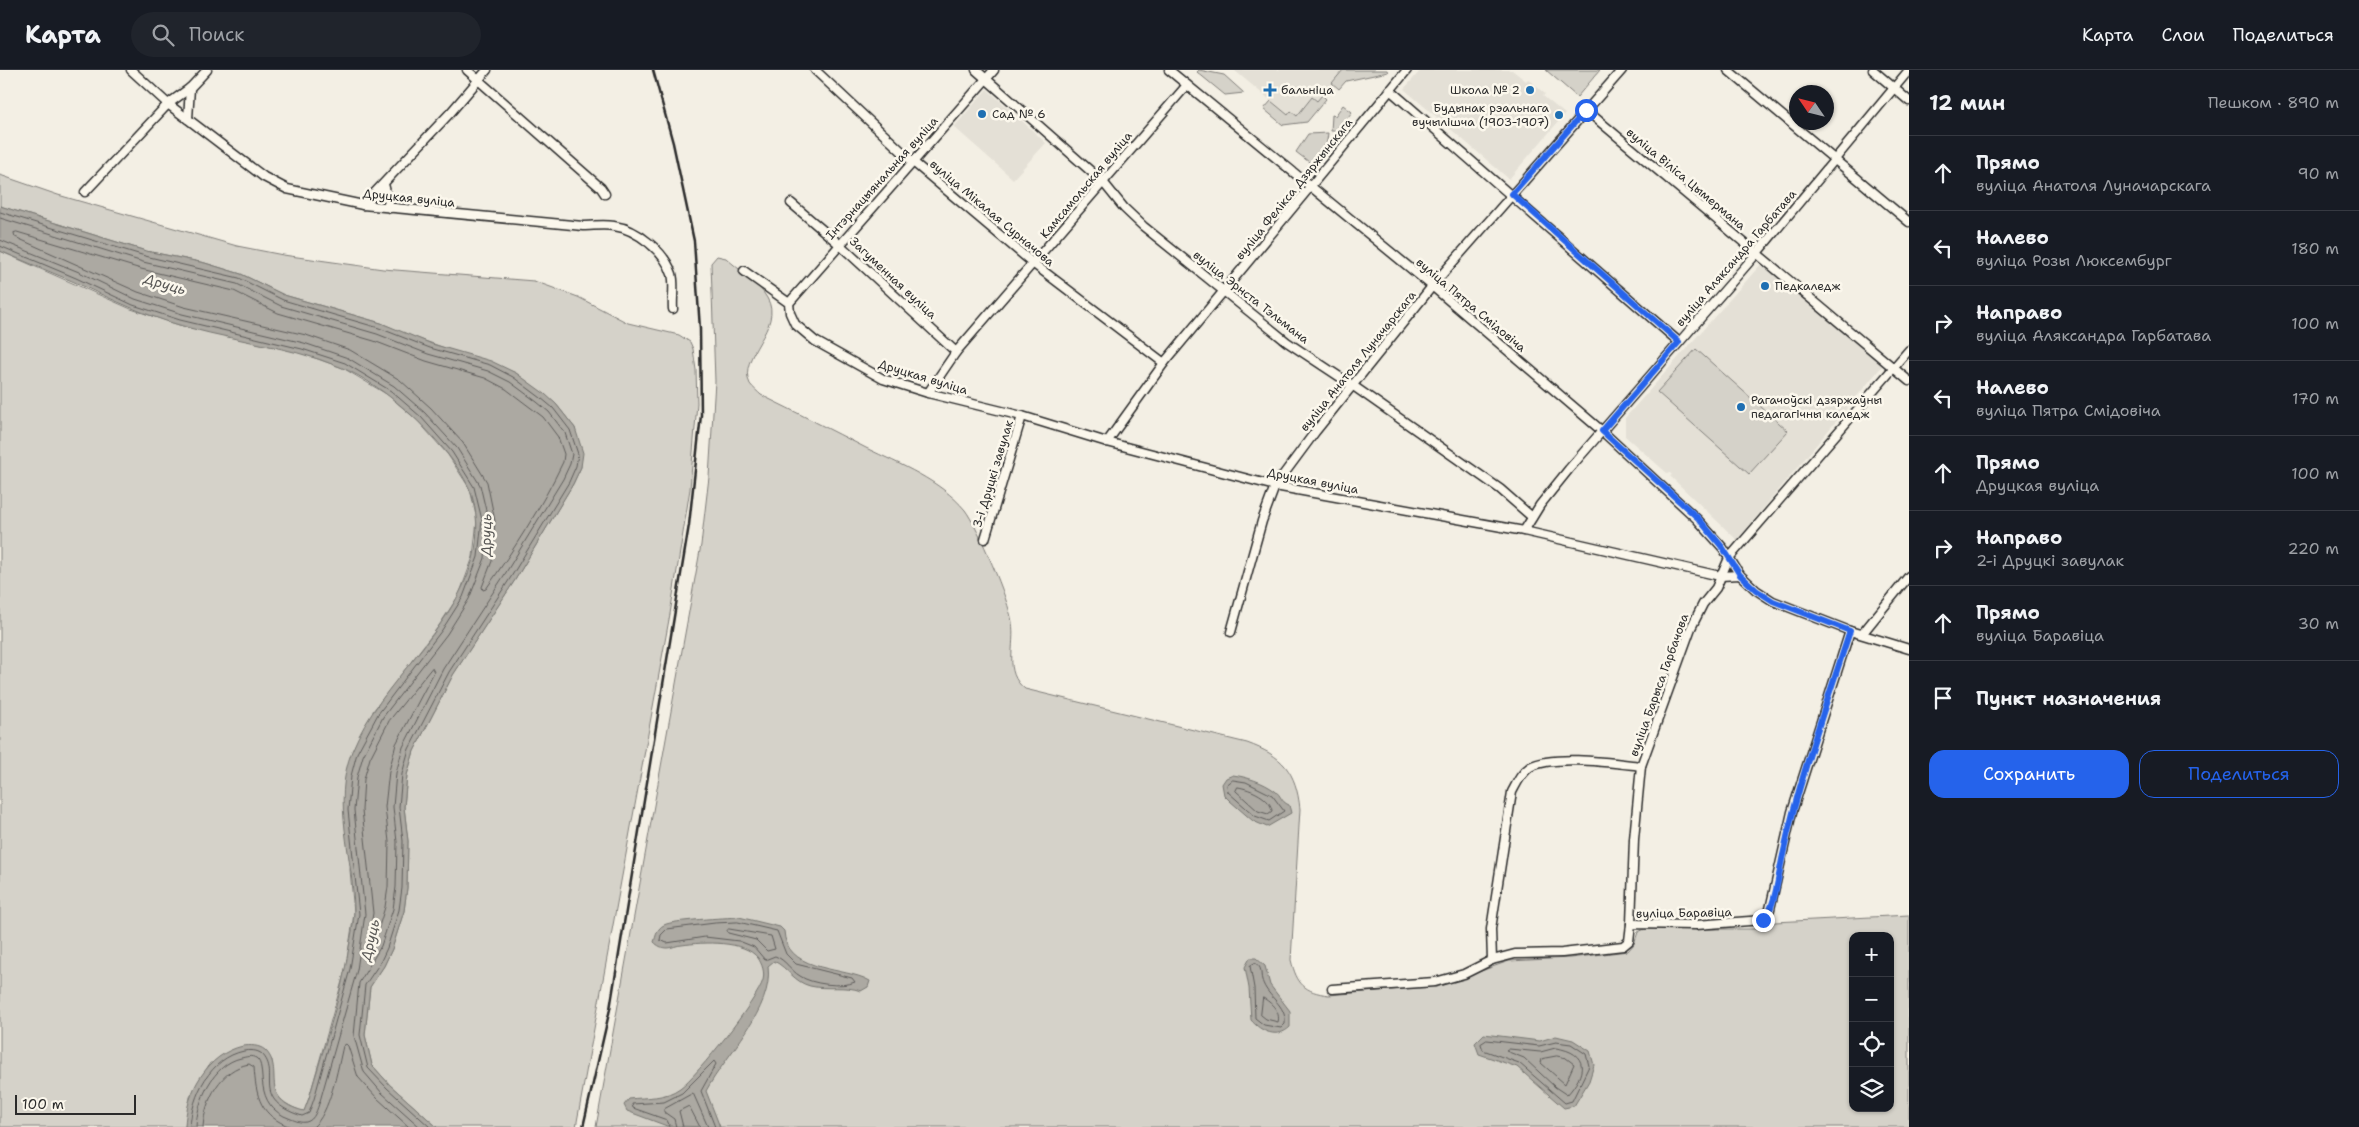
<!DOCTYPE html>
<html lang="ru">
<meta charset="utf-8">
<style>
body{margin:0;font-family:"Shantell Sans",sans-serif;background:#20242c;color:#f1f3f6}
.controls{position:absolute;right:15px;bottom:15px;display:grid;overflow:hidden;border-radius:10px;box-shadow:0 1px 4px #0004}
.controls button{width:45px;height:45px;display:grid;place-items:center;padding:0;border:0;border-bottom:1px solid #363941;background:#171b24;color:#f1f3f6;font:25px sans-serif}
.compass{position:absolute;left:1789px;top:15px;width:45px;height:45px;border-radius:50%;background:#171b24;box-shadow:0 1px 4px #0004;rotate:305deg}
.scale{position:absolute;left:15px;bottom:12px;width:121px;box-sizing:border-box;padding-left:5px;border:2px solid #2b2b2b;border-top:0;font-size:14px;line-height:18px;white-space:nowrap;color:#2b2b2b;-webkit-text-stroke:4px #fbf7ec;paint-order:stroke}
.stop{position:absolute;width:15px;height:15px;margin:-11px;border:4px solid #2563eb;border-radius:50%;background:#fff}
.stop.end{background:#2563eb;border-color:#fff;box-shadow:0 1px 5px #0008}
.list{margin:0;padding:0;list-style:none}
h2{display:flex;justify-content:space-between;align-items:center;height:65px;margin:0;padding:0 20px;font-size:21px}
h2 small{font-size:16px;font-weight:400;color:#9ea1a6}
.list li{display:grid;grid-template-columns:32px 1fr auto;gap:15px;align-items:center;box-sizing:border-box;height:75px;padding:0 20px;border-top:1px solid #363941}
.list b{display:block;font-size:19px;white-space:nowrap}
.list p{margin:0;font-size:16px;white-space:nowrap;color:#9ea1a6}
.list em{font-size:16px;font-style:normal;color:#9ea1a6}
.actions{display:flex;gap:10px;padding:15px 20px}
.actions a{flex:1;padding:11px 0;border:1px solid #2563eb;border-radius:15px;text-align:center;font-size:18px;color:#2563eb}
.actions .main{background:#2563eb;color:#fff}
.icon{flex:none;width:28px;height:28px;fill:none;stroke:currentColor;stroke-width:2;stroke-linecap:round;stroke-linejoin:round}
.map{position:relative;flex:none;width:1909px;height:1057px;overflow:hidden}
header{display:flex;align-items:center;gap:30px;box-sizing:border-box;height:70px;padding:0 25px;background:#171b24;border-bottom:1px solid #363941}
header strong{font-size:24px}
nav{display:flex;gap:28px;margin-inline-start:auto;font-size:18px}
.search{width:350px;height:45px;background:#20242c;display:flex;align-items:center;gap:12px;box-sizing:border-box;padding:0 18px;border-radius:28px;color:#9ea1a6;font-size:19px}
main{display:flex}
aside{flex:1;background:#171b24}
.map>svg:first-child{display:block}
.built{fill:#e4e0d6}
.green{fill:#d5d2c9;stroke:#807e7a;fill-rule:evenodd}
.water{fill:#aca9a2;stroke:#787772}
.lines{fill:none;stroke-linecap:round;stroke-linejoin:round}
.shore{stroke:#5f5d5b;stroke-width:1}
.street-casing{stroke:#2b2b2b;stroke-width:11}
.street{stroke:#fbf7ec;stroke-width:8}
.rail{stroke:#2b2b2b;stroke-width:2.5}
.route{stroke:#2563eb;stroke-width:6}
.poi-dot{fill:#1f6fb2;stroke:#fbf7ec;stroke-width:2}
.labels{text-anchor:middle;stroke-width:5;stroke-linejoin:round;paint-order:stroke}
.poi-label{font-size:12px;fill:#2b2b2b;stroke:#fbf7ec;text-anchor:start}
.street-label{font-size:12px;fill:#2b2b2b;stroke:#fbf7ec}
.water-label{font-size:14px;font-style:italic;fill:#585755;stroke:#fbf7ec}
</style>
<header>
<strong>Карта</strong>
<div class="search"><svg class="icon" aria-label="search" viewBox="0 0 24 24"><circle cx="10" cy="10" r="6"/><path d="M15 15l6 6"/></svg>Поиск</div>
<nav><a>Карта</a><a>Слои</a><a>Поделиться</a></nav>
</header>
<main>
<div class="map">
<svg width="1909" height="1057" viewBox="0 0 1909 1057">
<rect width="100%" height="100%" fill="#f3efe4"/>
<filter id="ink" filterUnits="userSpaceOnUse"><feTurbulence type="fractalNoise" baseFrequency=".02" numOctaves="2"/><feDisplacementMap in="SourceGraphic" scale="10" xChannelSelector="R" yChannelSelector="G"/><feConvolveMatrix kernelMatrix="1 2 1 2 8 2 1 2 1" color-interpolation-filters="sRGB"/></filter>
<g filter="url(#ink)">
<g class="built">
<polygon points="1234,0 1343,0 1332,13 1335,16 1325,28 1322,26 1317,31 1312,27 1297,46 1288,45"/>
<polygon points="1421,0 1512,0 1526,11 1528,9 1545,24 1543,26 1565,44 1509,109 1404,19"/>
<polygon points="987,19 1046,73 1013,109 954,57"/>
<polygon points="1762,193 1883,295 1737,470 1670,406 1672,405 1669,402 1667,403 1625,366 1625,348"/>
</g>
<g class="green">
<polygon points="1199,0 1224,5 1244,23 1225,25 1197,2"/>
<polygon points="1343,0 1387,0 1388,2 1346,11 1339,19 1332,13"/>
<polygon points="1546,0 1600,0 1577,27"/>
<polygon points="1322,25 1326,29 1307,52 1283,55 1264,39 1271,31 1288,45 1291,41 1297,46 1312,27 1317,31"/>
<polygon points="1343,35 1352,42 1337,61 1331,61 1332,45 1335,46"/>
<polygon points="1328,63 1326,78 1313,95 1296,82 1308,64"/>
<polygon points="0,105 58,125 237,176 283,185 383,199 534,211 578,227 628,253 679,265 690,272 693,279 696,300 697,333 690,419 670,544 576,1057 437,1057 390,1015 372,995 365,965 370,917 384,896 392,879 404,841 407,818 408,771 404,737 407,705 414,681 453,605 515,510 573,414 581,397 575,358 556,334 516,303 408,265 381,253 284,225 241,204 205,193 146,181 0,136"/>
<path d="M 0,181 L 131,239 L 179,255 L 301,283 L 343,298 L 388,325 L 418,351 L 448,385 L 470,419 L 477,450 L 473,487 L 459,525 L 438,557 L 373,641 L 350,800 L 354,843 L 346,897 L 309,1028 L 304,1042 C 272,1030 274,1021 272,990 L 210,993 L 190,1027 L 185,1057 L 0,1057 Z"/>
<path d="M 717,186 L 726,188 C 739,200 758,212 767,228 C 785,257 736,287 750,314 C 753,318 758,322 761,325 C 796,342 831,360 866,378 C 901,395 940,410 965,440 C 978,457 1009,531 1012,552 C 1016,576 1003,602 1025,619 L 1247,673 C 1283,686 1296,701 1300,739 L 1291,890 C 1297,914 1304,922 1329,925 L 1439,916 L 1509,891 L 1570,888 L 1628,881 L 1634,874 L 1638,862 L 1645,859 L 1755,859 L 1769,856 L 1775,852 L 1909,845 L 1909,1057 L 596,1057 L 701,475 L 709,407 L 715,311 L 711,193 ZM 1853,866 L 1890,866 L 1890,1038 L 1853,1038 Z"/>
<polygon points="1696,279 1788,361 1749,404 1657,322"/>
</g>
<g class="water">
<path d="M 0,136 L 146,181 L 205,193 L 241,204 L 284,225 L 381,253 L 432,274 L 491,291 L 516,303 L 545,324 L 556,334 L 575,358 L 583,383 L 581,397 L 573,414 L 515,510 L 453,605 L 414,681 L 407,705 L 404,737 L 408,771 L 407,818 L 404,841 L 392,879 L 384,896 L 370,917 L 365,965 L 372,995 L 390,1015 L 437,1057 L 185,1057 C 186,1022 207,984 243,976 C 250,975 259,975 265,980 C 286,1000 256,1029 304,1041 L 309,1028 C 323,979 341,928 349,877 C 351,866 354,853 354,842 C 354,788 331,733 352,681 C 381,610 452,564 473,489 C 479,468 478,438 469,418 C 448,373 386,315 340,297 C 284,274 223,270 166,251 C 133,240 103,225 72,211 C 48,201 24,191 0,181 Z"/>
<path d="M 1233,705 C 1247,707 1263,712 1275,721 C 1282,726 1280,731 1289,735 L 1291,743 L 1267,757 L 1253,751 L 1230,731 L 1224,725 L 1222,714 L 1226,708 Z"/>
<path d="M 739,847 L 780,857 L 784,861 C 786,900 836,897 864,908 L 870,911 L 868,917 L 861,921 C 845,915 826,920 810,916 C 794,912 788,898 774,891 L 768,896 C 774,939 726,984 706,1021 L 720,1057 L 667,1056 L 627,1041 L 624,1035 L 629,1029 C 647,1027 665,1029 680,1018 C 697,1006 758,929 763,910 C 765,902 762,894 758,888 C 744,870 703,872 682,875 C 677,875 672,878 667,878 C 662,878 658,876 654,872 C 656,866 657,858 664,855 C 673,850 725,848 739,847 Z"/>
<path d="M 1250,888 L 1256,888 L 1265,896 L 1270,915 L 1290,941 L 1290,957 C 1278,969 1261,962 1251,950 L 1249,918 L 1245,897 Z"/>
<polygon points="1484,964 1540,971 1556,966 1573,970 1590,981 1594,995 1589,1011 1574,1036 1564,1038 1517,997 1479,984 1475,973"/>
</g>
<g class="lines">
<g class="shore">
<polyline points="0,142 145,186 239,208 283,230 379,258 430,278 490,295 513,307 541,328 553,338 570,360 578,384 576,396 569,412 511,507 449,602 409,679 402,704 399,737 403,771 402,818 399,840 387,878 380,893 365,915 360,965 368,998 387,1018 430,1057"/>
<polyline points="0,148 143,192 237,214 281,236 377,264 428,284 488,301 510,312 537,332 549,342 565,363 572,384 570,394 563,409 505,504 443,599 403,677 396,703 393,737 397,772 396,817 393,839 381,876 359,913 354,966 364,1002 382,1023 420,1057"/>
<path d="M 17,162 L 141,199 L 234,221 L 278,243 L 374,271 L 426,291 L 485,308 L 506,319 L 543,347 L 558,367 L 564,384 L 563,392 C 542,436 514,479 486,519 L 483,520 L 482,517 L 492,491 L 495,451 L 487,412 L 463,373 L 431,338 L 400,310 L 350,280 L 306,265 L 184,237 L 138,222 L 15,167 L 14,163 Z"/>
<path d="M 0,170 L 79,202 L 135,229 L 182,244 L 304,273 L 348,288 L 394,316 L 425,343 L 457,378 L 480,415 L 488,449 L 485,488 L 469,529 L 447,564 L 383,647 L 363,686 L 357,707 L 354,740 L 365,844 L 357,900 L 320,1031 C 317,1039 315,1050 306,1052 C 301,1053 296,1051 291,1049 C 250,1035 269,996 256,988 C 251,985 246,987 241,988 C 213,994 197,1031 196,1057"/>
<path d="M 0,176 L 76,208 L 133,235 L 180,250 L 302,279 L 345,293 L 391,321 L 421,347 L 452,382 L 474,417 L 482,450 L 478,487 L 463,527 L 442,560 L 378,644 L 357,683 L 351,706 L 348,740 L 359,844 L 350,899 L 314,1029 L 309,1043 L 302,1046 C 249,1029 282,1004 262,984 C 257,980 250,980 244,981 C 210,988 192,1025 190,1057"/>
<polygon points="432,598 434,602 396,674 389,701 385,737 389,772 388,817 385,837 374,873 370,877 368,874 373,843 362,740 364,709 370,688 389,651"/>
<polygon points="1233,710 1246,712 1272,725 1284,741 1269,751 1255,746 1228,722 1227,715"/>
<path d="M 1238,717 C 1251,719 1271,728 1272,741 L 1268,744 L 1258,741 L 1236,721 Z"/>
<path d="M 738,852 L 777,861 L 786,884 L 796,894 L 852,908 L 855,912 C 842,918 811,914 800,906 C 790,900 786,890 775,886 L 765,890 L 754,877 L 739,871 L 705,867 L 667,873 L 660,870 L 661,865 L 667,859 L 715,853 Z"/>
<polygon points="729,859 771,866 775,879 767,881 756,870 728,863 727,861"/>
<path d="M 1255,893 C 1263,897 1260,903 1262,910 C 1267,928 1287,934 1285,954 L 1281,958 L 1264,955 L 1255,948 L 1254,918 L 1250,896 Z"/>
<path d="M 1263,928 C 1271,932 1281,942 1278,952 L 1266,949 L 1261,945 Z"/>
<polygon points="1487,970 1539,976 1556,972 1571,974 1586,984 1589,996 1572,1031 1565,1033 1519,993 1483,980 1481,974"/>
<path d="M 1556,978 C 1590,983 1586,1004 1567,1025 L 1555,1017 L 1524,988 L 1506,981 L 1509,979 L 1540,982 Z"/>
<polygon points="1557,986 1566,988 1574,994 1565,1014 1541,993 1542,989"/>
<path d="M 203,1057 C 205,1029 221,999 249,994 L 254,997 C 256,1027 260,1046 291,1057"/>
<path d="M 313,1057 C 330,1044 338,997 343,976 L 346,974 L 348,976 L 358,1007 L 377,1028 L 409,1057"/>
<polyline points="670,1057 667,1050 633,1038 632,1034 664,1032 682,1023 714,991 716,994 701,1021 715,1057"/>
<polyline points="676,1057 674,1049 664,1042 664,1039 693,1023 708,1057"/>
<polyline points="683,1057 679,1041 689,1036 700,1057"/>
</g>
<g class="street-casing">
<g id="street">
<path d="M 131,0 L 168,34 L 264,107 L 287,119 L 363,135 L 583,156 C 593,156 604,154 614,156 C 637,159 665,182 672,204 C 675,214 672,228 673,239"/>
<polyline points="467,0 601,118 605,124"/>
<polyline points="815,0 912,91 1034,194 1164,293"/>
<polyline points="976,0 1103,112 1124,138 1143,156 1287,272 1352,315 1500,419 1532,447"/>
<polyline points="1169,0 1432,216 1602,361 1697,449 1723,478 1740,505 1756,520 1773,531 1850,561 1909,579"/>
<polyline points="1728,0 1909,152"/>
<polyline points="1873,0 1909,31"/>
<polyline points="1390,20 1679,272"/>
<polyline points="1586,40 1909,311"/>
<polyline points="188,49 190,18"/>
<polyline points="384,114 390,138"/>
<polyline points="85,122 168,34 190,18 207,0"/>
<polyline points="791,133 839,174 956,282"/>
<polyline points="363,135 451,42 487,0"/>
<polyline points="744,201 789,233 790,243 795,254 815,271 883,309 928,323 1022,346 1107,372 1275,416 1524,461 1720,506 1740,505"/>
<polyline points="789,233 994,0"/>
<polyline points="928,323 956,282 1187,15"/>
<polyline points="1107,372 1164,293 1407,0"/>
<polyline points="1524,461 1540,435 1569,399 1757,183 1909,0"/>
<polyline points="985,469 1022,346"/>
<polyline points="1231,562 1262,451 1275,416 1315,362 1438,209 1622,0"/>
<polyline points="1862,564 1909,506"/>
<polyline points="1631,854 1634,769 1641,696 1691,558 1703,534 1716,518 1729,488 1909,280"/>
<path d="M 1492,890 L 1491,859 L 1512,722 C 1517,713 1521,703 1530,697 C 1554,684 1614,693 1641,696"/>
<polyline points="1332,919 1435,912 1464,904 1492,890 1515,884 1562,883 1623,876 1629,871 1631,854 1696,855 1763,850 1767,847 1770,839 1792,742 1850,561"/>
</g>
</g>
<use href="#street" class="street"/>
<polyline class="rail" points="583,1057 610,939 689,455 701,345 700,259 694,171 673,73 653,0"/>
</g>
</g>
<g class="lines" filter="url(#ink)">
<path class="route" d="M 1586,40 L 1512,124 L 1679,272 L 1602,361 L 1698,448 L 1723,478 L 1740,505 L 1756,520 L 1773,531 L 1850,561 C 1826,635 1799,709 1783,785 C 1779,801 1775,841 1763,850"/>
</g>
<g class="poi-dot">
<path d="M1267.5 12.5h5v5h5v5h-5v5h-5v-5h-5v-5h5z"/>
<circle cx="1530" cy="20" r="5"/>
<circle cx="982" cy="44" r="5"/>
<circle cx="1559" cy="45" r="5"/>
<circle cx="1765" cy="216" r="5"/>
<circle cx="1741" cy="337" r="5"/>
</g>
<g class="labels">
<g class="poi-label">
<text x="1281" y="24">бальніца</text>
<text x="1520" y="24" text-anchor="end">Школа № 2</text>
<text x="1549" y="42" text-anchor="end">Будынак рэальнага<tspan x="1549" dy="14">вучылішча (1903-1907)</tspan></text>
<text x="992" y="48">Сад № 6</text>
<text x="1775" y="220">Педкаледж</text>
<text x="1751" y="334">Рагачоўскі дзяржаўны<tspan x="1751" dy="14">педагагічны каледж</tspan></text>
</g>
<g class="street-label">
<text transform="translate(882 108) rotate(-48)" y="4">Інтэрнацыянальная вуліца</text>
<text transform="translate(1686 109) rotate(40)" y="4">вуліца Віліса Цымермана</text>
<text transform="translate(1086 115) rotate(-50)" y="4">Камсамольская вуліца</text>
<text transform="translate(1294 119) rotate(-51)" y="4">вуліца Фелікса Дзяржынскага</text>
<text transform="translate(409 128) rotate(6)" y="4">Друцкая вуліца</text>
<text transform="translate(992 143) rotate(40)" y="4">вуліца Мікалая Сурначова</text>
<text transform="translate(1736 188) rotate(-49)" y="4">вуліца Аляксандра Гарбатава</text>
<text transform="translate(893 208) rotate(43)" y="4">Загуменная вуліца</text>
<text transform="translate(1251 227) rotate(38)" y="4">вуліца Эрнста Тэльмана</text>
<text transform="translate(1471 235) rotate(40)" y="4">вуліца Пятра Смідовіча</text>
<text transform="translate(1358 291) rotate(-51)" y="4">вуліца Анатоля Луначарскага</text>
<text transform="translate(923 307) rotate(17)" y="4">Друцкая вуліца</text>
<text transform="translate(993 404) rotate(-73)" y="4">3-і Друцкі завулак</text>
<text transform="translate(1313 411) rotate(11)" y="4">Друцкая вуліца</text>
<text transform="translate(1659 615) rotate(-70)" y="4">вуліца Барыса Гарбачова</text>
<text transform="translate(1684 843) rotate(-1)" y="4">вуліца Баравіца</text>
</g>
<g class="water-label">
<text transform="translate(165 214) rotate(17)" y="5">Друць</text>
<text transform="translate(486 465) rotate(-89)" y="5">Друць</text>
<text transform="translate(370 870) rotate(-77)" y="5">Друць</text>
</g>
</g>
</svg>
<div class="controls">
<button>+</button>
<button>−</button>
<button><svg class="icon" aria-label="locate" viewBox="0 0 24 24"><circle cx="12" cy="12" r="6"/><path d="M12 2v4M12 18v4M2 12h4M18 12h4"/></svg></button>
<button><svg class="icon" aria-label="layers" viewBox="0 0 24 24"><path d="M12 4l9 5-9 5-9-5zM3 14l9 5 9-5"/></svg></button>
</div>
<svg class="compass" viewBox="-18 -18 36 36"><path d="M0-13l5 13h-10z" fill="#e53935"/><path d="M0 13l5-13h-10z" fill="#9ea1a6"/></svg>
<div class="scale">100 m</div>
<div class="stop" style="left:1586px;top:40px"></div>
<div class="stop end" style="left:1763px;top:850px"></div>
</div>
<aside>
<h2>12 мин<small>Пешком · 890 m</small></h2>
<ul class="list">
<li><svg class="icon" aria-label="ahead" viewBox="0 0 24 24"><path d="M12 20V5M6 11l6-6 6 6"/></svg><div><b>Прямо</b><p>вуліца Анатоля Луначарскага</p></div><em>90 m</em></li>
<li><svg class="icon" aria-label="left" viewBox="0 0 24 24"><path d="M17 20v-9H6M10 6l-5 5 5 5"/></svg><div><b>Налево</b><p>вуліца Розы Люксембург</p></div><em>180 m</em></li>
<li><svg class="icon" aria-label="right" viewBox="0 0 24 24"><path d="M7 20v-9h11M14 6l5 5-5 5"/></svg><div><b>Направо</b><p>вуліца Аляксандра Гарбатава</p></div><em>100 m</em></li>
<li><svg class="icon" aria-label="left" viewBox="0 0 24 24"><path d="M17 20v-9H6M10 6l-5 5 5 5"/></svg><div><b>Налево</b><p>вуліца Пятра Смідовіча</p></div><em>170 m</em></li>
<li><svg class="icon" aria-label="ahead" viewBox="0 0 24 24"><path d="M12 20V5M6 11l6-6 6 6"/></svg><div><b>Прямо</b><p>Друцкая вуліца</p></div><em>100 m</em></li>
<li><svg class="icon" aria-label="right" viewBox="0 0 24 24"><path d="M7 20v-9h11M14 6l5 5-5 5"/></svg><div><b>Направо</b><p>2-і Друцкі завулак</p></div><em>220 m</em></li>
<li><svg class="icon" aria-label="ahead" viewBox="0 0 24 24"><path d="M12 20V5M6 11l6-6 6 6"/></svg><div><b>Прямо</b><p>вуліца Баравіца</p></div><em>30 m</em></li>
<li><svg class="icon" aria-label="arrive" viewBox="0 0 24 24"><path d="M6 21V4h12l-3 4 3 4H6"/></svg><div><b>Пункт назначения</b></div></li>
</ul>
<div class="actions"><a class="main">Сохранить</a><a>Поделиться</a></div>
</aside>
</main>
